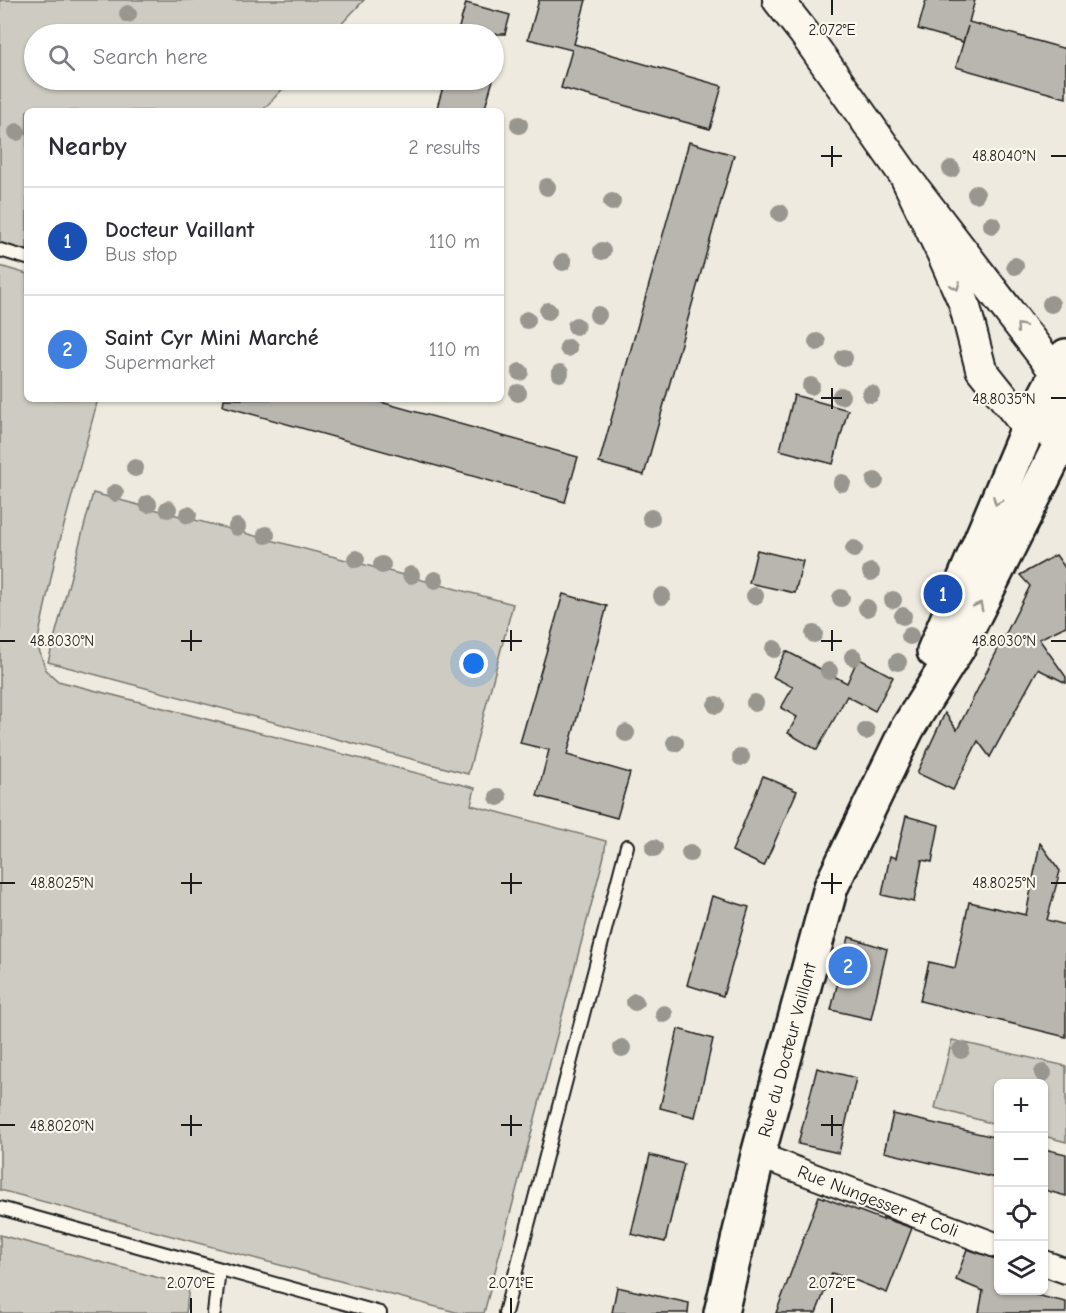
<!DOCTYPE html>
<meta charset="utf-8">
<style>
body{margin:0;font-family:"Comic Neue",sans-serif;background:#f2f2f3;color:#2b2b33}
.controls{position:absolute;right:18px;bottom:18px;display:grid;overflow:hidden;border-radius:9px;box-shadow:0 2px 4px #0004}
.controls button{width:54px;height:54px;display:grid;place-items:center;padding:0;border:0;border-bottom:2px solid #e1e1e2;background:#fff;color:#2b2b33;font:30px sans-serif}
.you{position:absolute;left:474px;top:664px;width:21px;height:21px;margin:-15px;border:4px solid #fff;border-radius:50%;background:#1a73e8;box-shadow:0 0 0 9px #1a73e833}
.badge{display:grid;place-items:center;width:39px;height:39px;border-radius:50%;background:#d93025;color:#fff;font-size:20px;font-weight:700}
.pin{position:absolute;translate:-50% -50%;border:3px solid #fff;box-shadow:0 2px 6px #0006}
.list{margin:0;padding:0;list-style:none}
h2{display:flex;justify-content:space-between;align-items:center;height:78px;margin:0;padding:0 24px;font-size:26px}
h2 small{font-size:20px;font-weight:400;color:#7c7c81}
.list li{display:grid;grid-template-columns:39px 1fr auto;gap:18px;align-items:center;box-sizing:border-box;height:108px;padding:0 24px;border-top:2px solid #e1e1e2}
.list b{display:block;font-size:22px;white-space:nowrap}
.list p{margin:0;font-size:20px;white-space:nowrap;color:#7c7c81}
.list em{font-size:20px;font-style:normal;color:#7c7c81}
.icon{flex:none;width:33px;height:33px;fill:none;stroke:currentColor;stroke-width:2;stroke-linecap:round;stroke-linejoin:round}
.map{position:relative;flex:none;width:1066px;height:1313px;overflow:hidden}
.search{position:absolute;background:#fff;box-shadow:0 2px 4px #0004;left:24px;top:24px;width:480px;height:66px;display:flex;align-items:center;gap:15px;box-sizing:border-box;padding:0 21px;border-radius:33px;color:#7c7c81;font-size:22px}
.panel{position:absolute;background:#fff;box-shadow:0 2px 4px #0004;left:24px;top:108px;width:480px;height:294px;border-radius:9px}
.map>svg:first-child{display:block}
.green{fill:#ceccc2;stroke:#75746f;stroke-width:1.5}
.building{fill:#b9b6af;stroke:#1c1c1c;stroke-width:1.5}
.lines{fill:none;stroke-linecap:round;stroke-linejoin:round}
.service-casing{stroke:#1c1c1c;stroke-width:16}
.minor-casing{stroke:#1c1c1c;stroke-width:28}
.tertiary-casing{stroke:#1c1c1c;stroke-width:34}
.secondary-casing{stroke:#1c1c1c;stroke-width:38}
.service{stroke:#fbf7ec;stroke-width:12}
.minor{stroke:#fbf7ec;stroke-width:24}
.tertiary{stroke:#fbf7ec;stroke-width:30}
.secondary{stroke:#fbf7ec;stroke-width:33}
.tree{fill:#98968f}
.oneway{stroke:#97948e}
.ticks{fill:none;stroke:#1c1c1c;stroke-width:2}
.labels{text-anchor:middle;stroke-width:4.5;stroke-linejoin:round;paint-order:stroke}
.street-label{font-size:18px;fill:#1c1c1c;stroke:#fbf7ec}
.ticks-label{font-size:15px;text-anchor:middle;fill:#1c1c1c;stroke:#fbf7ec;stroke-width:4.5;stroke-linejoin:round;paint-order:stroke}
</style>
<div class="map">
<svg width="1066" height="1313" viewBox="0 0 1066 1313">
<rect width="100%" height="100%" fill="#eeeadf"/>
<filter id="ink" filterUnits="userSpaceOnUse"><feTurbulence type="fractalNoise" baseFrequency=".0167" numOctaves="2"/><feDisplacementMap in="SourceGraphic" scale="12" xChannelSelector="R" yChannelSelector="G"/><feConvolveMatrix kernelMatrix="1 2 1 2 8 2 1 2 1" color-interpolation-filters="sRGB"/></filter>
<g filter="url(#ink)">
<g class="green">
<polygon points="0,0 364,0 332,34 34,34 34,80 291,80 262,111 27,111 27,251 0,244"/>
<polygon points="0,266 27,274 27,399 98,399 55,559 37,644 46,670 58,681 475,788 471,805 606,841 604,856 484,1313 459,1313 0,1190"/>
<polygon points="93,493 513,604 468,774 48,662"/>
<polygon points="952,1040 1066,1066 1066,1142 1044,1136 1044,1084 998,1084 998,1125 935,1108"/>
<polygon points="0,1235 189,1286 186,1313 0,1313"/>
</g>
<g class="building">
<polygon points="539,0 586,0 574,44 722,86 710,129 561,88 572,50 528,39"/>
<polygon points="926,0 975,0 969,22 1066,49 1066,98 956,67 968,26 963,42 918,29"/>
<polygon points="466,3 510,15 505,34 457,34"/>
<polygon points="445,80 493,80 484,111 436,111"/>
<polygon points="689,142 734,155 644,475 599,463"/>
<polygon points="794,395 848,410 833,464 780,450"/>
<polygon points="224,399 370,399 578,457 565,502 223,406"/>
<polygon points="757,550 803,561 795,593 749,583"/>
<polygon points="1056,555 1066,569 1066,626 1039,639 1066,677 1066,683 1038,669 990,757 978,741 953,790 917,773 945,713 957,730 1030,586 1020,575"/>
<polygon points="563,594 607,606 567,755 630,773 617,818 537,796 549,750 520,743"/>
<polygon points="786,651 847,683 858,658 893,677 875,711 847,696 817,750 788,733 797,717 781,708 793,687 773,677"/>
<polygon points="763,776 797,791 764,866 732,851"/>
<polygon points="906,816 939,825 932,862 922,860 914,902 882,895 890,856 896,858"/>
<polygon points="1040,843 1060,871 1047,920 1066,925 1066,1037 920,1001 929,962 955,968 969,902 1026,915"/>
<polygon points="712,896 749,907 723,996 687,985"/>
<polygon points="849,937 887,949 871,1019 831,1010"/>
<polygon points="678,1029 713,1039 695,1117 660,1108"/>
<polygon points="817,1068 856,1078 839,1153 798,1144"/>
<polygon points="893,1114 999,1138 999,1179 884,1152"/>
<polygon points="1044,1149 1066,1154 1066,1196 1044,1190"/>
<polygon points="650,1155 684,1164 665,1242 631,1234"/>
<polygon points="819,1196 883,1220 883,1218 912,1228 887,1293 844,1276 843,1277 832,1273 816,1313 776,1313"/>
<polygon points="967,1249 999,1260 999,1290 1014,1290 1066,1302 1066,1313 979,1313 983,1291 956,1280"/>
<polygon points="617,1287 689,1303 688,1313 612,1313"/>
</g>
<g class="lines">
<g class="service-casing">
<g id="service">
<polyline points="0,250 27,258"/>
<polyline points="0,1208 380,1313"/>
<polyline points="214,1313 219,1269"/>
<polyline points="505,1313 627,846"/>
</g>
</g>
<g class="minor-casing">
<g id="minor">
<polyline points="758,1155 998,1246"/>
<polyline points="1044,1263 1066,1271"/>
</g>
</g>
<g class="tertiary-casing">
<polyline id="tertiary" points="778,0 804,33 905,176 1056,373 1066,433 1028,428 981,369 964,303 942,253 905,176"/>
</g>
<g class="secondary-casing">
<g id="secondary">
<polyline points="934,651 1028,428 1066,356"/>
<polyline points="721,1313 758,1155 831,887 907,729 959,646 1066,433"/>
</g>
</g>
<use href="#service" class="service"/>
<use href="#minor" class="minor"/>
<use href="#tertiary" class="tertiary"/>
<use href="#secondary" class="secondary"/>
</g>
<g class="tree">
<circle cx="128" cy="14" r="9"/>
<circle cx="519" cy="125" r="9"/>
<circle cx="17" cy="132" r="9"/>
<circle cx="951" cy="169" r="9"/>
<circle cx="547" cy="187" r="9"/>
<circle cx="976" cy="194" r="9"/>
<circle cx="612" cy="202" r="9"/>
<circle cx="780" cy="213" r="9"/>
<circle cx="992" cy="225" r="9"/>
<circle cx="602" cy="251" r="9"/>
<circle cx="563" cy="262" r="9"/>
<circle cx="1015" cy="266" r="9"/>
<circle cx="1051" cy="304" r="9"/>
<circle cx="548" cy="311" r="9"/>
<circle cx="598" cy="315" r="9"/>
<circle cx="527" cy="320" r="9"/>
<circle cx="576" cy="326" r="9"/>
<circle cx="817" cy="342" r="9"/>
<circle cx="568" cy="348" r="9"/>
<circle cx="844" cy="358" r="9"/>
<circle cx="520" cy="372" r="9"/>
<circle cx="560" cy="373" r="9"/>
<circle cx="811" cy="386" r="9"/>
<circle cx="518" cy="393" r="9"/>
<circle cx="871" cy="394" r="9"/>
<circle cx="841" cy="396" r="9"/>
<circle cx="135" cy="468" r="9"/>
<circle cx="875" cy="481" r="9"/>
<circle cx="842" cy="483" r="9"/>
<circle cx="115" cy="493" r="9"/>
<circle cx="148" cy="504" r="9"/>
<circle cx="168" cy="509" r="9"/>
<circle cx="188" cy="515" r="9"/>
<circle cx="651" cy="518" r="9"/>
<circle cx="237" cy="527" r="9"/>
<circle cx="266" cy="535" r="9"/>
<circle cx="854" cy="549" r="9"/>
<circle cx="356" cy="559" r="9"/>
<circle cx="382" cy="565" r="9"/>
<circle cx="871" cy="572" r="9"/>
<circle cx="411" cy="575" r="9"/>
<circle cx="435" cy="580" r="9"/>
<circle cx="662" cy="596" r="9"/>
<circle cx="755" cy="596" r="9"/>
<circle cx="841" cy="598" r="9"/>
<circle cx="893" cy="600" r="9"/>
<circle cx="867" cy="608" r="9"/>
<circle cx="903" cy="616" r="9"/>
<circle cx="814" cy="634" r="9"/>
<circle cx="910" cy="636" r="9"/>
<circle cx="774" cy="649" r="9"/>
<circle cx="853" cy="657" r="9"/>
<circle cx="898" cy="662" r="9"/>
<circle cx="829" cy="671" r="9"/>
<circle cx="755" cy="703" r="9"/>
<circle cx="716" cy="705" r="9"/>
<circle cx="866" cy="731" r="9"/>
<circle cx="626" cy="733" r="9"/>
<circle cx="675" cy="743" r="9"/>
<circle cx="741" cy="757" r="9"/>
<circle cx="498" cy="797" r="9"/>
<circle cx="654" cy="848" r="9"/>
<circle cx="690" cy="853" r="9"/>
<circle cx="635" cy="1002" r="9"/>
<circle cx="664" cy="1014" r="9"/>
<circle cx="622" cy="1048" r="9"/>
<circle cx="961" cy="1050" r="9"/>
<circle cx="1043" cy="1073" r="9"/>
</g>
<defs><path id="oneway-chevron" d="M-2-3.5L2.5 0L-2 3.5" fill="none" stroke-width="1.6" stroke-linecap="round" stroke-linejoin="round" transform="scale(1.5)"/></defs>
<g class="oneway">
<use href="#oneway-chevron" transform="translate(956 286) rotate(67)"/>
<use href="#oneway-chevron" transform="translate(1020 327) rotate(-130)"/>
<use href="#oneway-chevron" transform="translate(997 501) rotate(113)"/>
<use href="#oneway-chevron" transform="translate(979 606) rotate(-63)"/>
</g>
</g>
<path class="ticks" d="M 832,0 L 832,15M 832,146 L 832,167M 821,156 L 842,156M 1051,156 L 1066,156M 832,388 L 832,409M 821,398 L 842,398M 1051,398 L 1066,398M 191,630 L 191,651M 511,630 L 511,651M 832,630 L 832,651M 0,641 L 15,641M 181,641 L 202,641M 501,641 L 522,641M 821,641 L 842,641M 1051,641 L 1066,641M 191,873 L 191,894M 511,873 L 511,894M 832,873 L 832,894M 0,883 L 15,883M 181,883 L 202,883M 501,883 L 522,883M 821,883 L 842,883M 1051,883 L 1066,883M 191,1115 L 191,1136M 511,1115 L 511,1136M 832,1115 L 832,1136M 0,1125 L 15,1125M 181,1125 L 202,1125M 501,1125 L 522,1125M 821,1125 L 842,1125M 191,1298 L 191,1313M 511,1298 L 511,1313M 832,1298 L 832,1313"/>
<g class="labels">
<g class="street-label">
<text transform="translate(787 1050) rotate(-75)" y="6">Rue du Docteur Vaillant</text>
<text transform="translate(878 1201) rotate(21)" y="6">Rue Nungesser et Coli</text>
</g>
</g>
<g class="ticks-label">
<text x="832" y="35">2.072°E</text>
<text x="1004" y="161">48.8040°N</text>
<text x="1004" y="404">48.8035°N</text>
<text x="62" y="646">48.8030°N</text>
<text x="1004" y="646">48.8030°N</text>
<text x="62" y="888">48.8025°N</text>
<text x="1004" y="888">48.8025°N</text>
<text x="62" y="1131">48.8020°N</text>
<text x="191" y="1288">2.070°E</text>
<text x="511" y="1288">2.071°E</text>
<text x="832" y="1288">2.072°E</text>
</g>
</svg>
<div class="controls">
<button>+</button>
<button>−</button>
<button><svg class="icon" aria-label="locate" viewBox="0 0 24 24"><circle cx="12" cy="12" r="6"/><path d="M12 2v4M12 18v4M2 12h4M18 12h4"/></svg></button>
<button><svg class="icon" aria-label="layers" viewBox="0 0 24 24"><path d="M12 4l9 5-9 5-9-5zM3 14l9 5 9-5"/></svg></button>
</div>
<div class="you"></div>
<div class="pin badge" style="left:943px;top:594px;background:#1a4fb4">1</div>
<div class="pin badge" style="left:848px;top:966px;background:#3f7fe0">2</div>
<div class="search"><svg class="icon" aria-label="search" viewBox="0 0 24 24"><circle cx="10" cy="10" r="6"/><path d="M15 15l6 6"/></svg>Search here</div>
<section class="panel">
<h2>Nearby<small>2 results</small></h2>
<ul class="list">
<li><span class="badge" style="background:#1a4fb4">1</span><div><b>Docteur Vaillant</b><p>Bus stop</p></div><em>110 m</em></li>
<li><span class="badge" style="background:#3f7fe0">2</span><div><b>Saint Cyr Mini Marché</b><p>Supermarket</p></div><em>110 m</em></li>
</ul>
</section>
</div>
